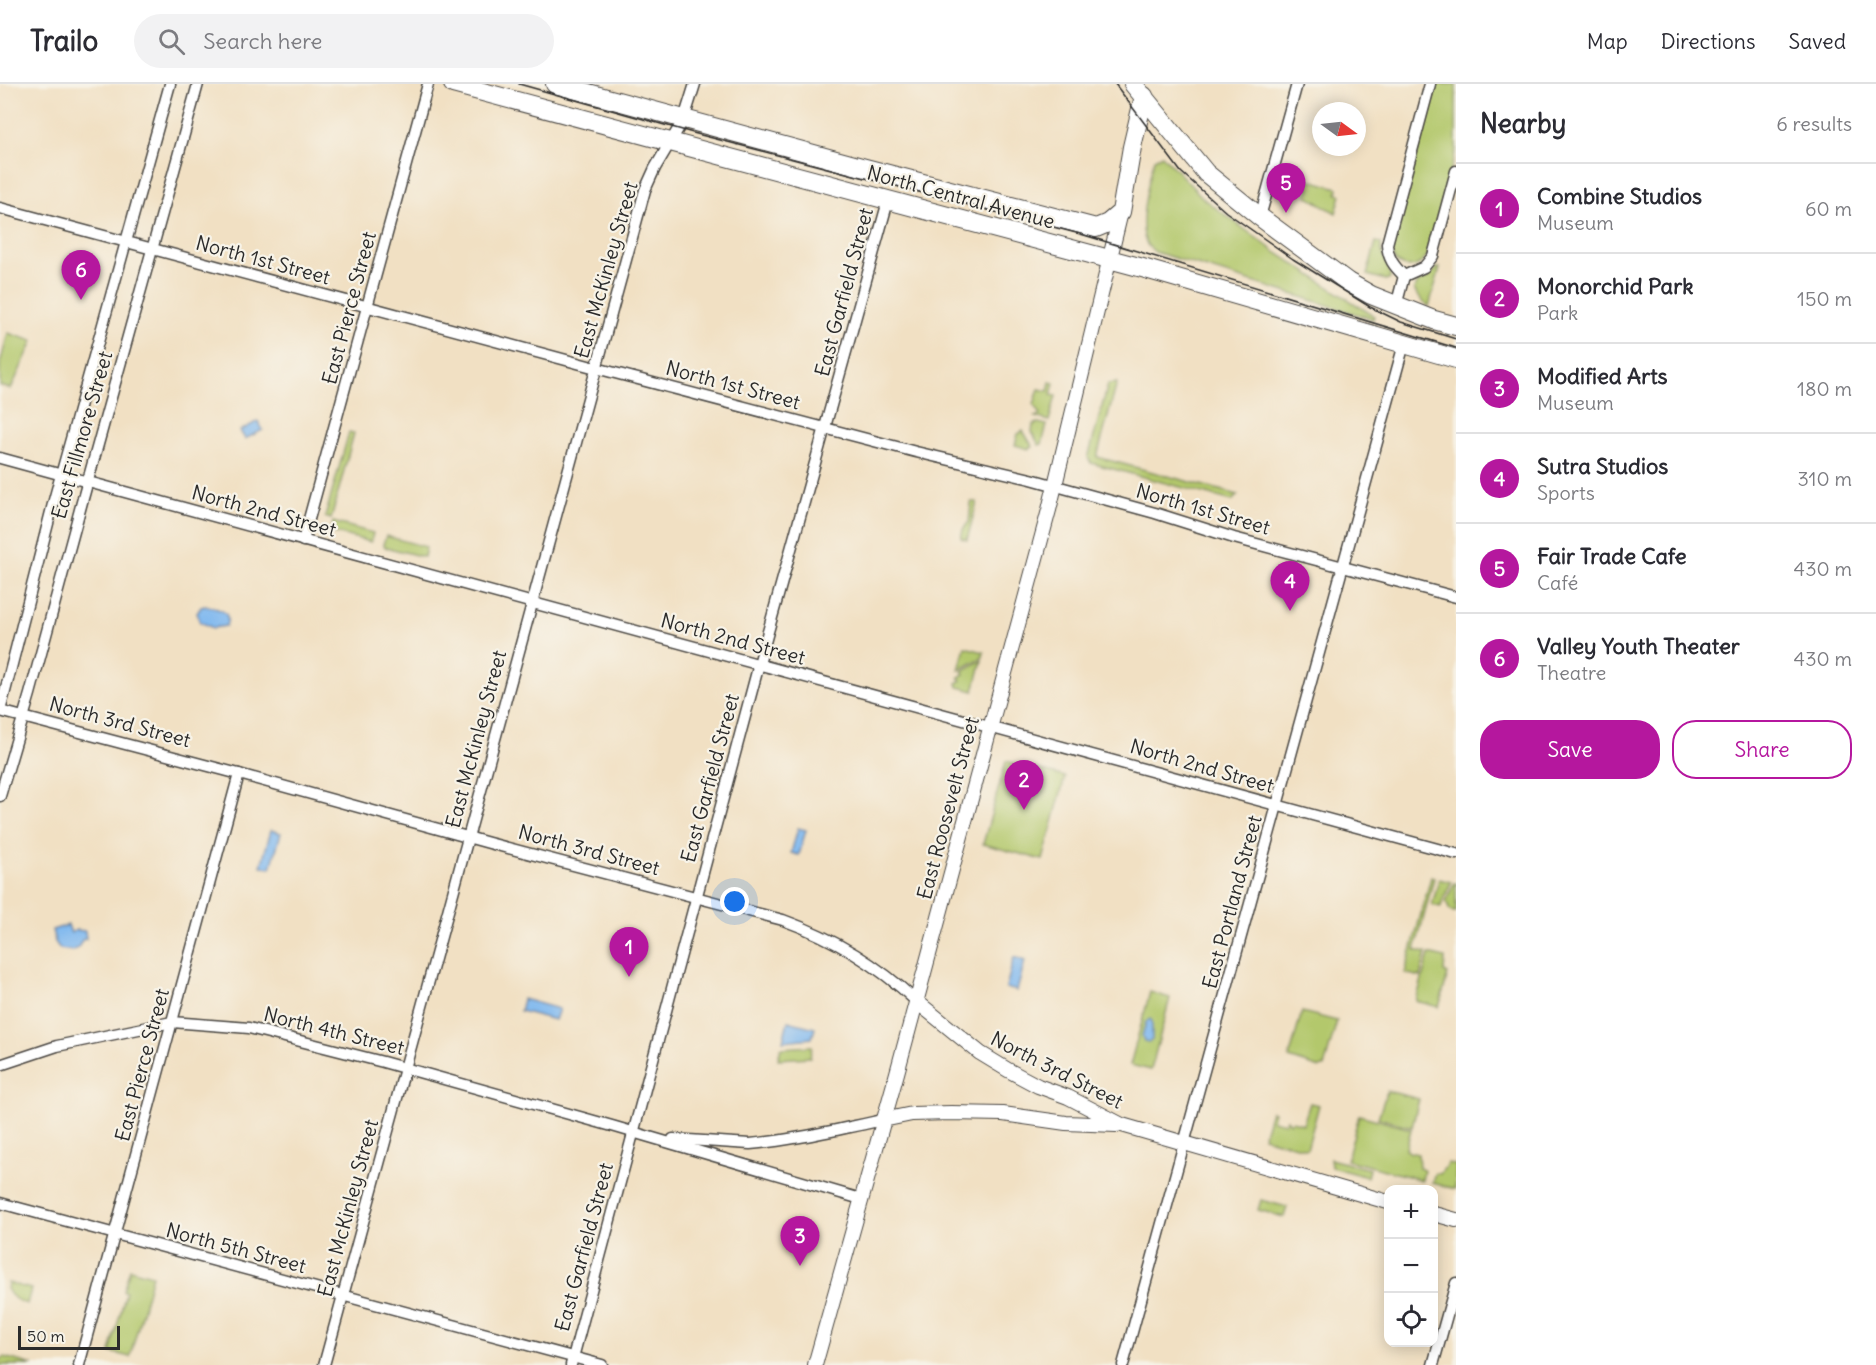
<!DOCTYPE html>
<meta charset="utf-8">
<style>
body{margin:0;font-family:Delius,sans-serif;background:#f2f2f3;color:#2b2b33}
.controls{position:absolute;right:18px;bottom:18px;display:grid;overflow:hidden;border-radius:12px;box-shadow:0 3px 15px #0003}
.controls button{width:54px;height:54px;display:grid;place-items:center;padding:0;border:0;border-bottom:2px solid #e1e1e2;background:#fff;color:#2b2b33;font:30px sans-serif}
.compass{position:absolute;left:1312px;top:18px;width:54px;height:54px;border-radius:50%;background:#fff;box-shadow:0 3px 15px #0003;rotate:105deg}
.scale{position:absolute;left:18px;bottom:15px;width:102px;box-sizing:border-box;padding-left:6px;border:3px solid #2b2b2b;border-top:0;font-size:16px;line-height:21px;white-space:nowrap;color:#2b2b2b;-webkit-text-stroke:4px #f7f3e8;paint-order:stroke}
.you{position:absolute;left:735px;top:818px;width:21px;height:21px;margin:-15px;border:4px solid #fff;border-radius:50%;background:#1a73e8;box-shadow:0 0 0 9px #1a73e833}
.badge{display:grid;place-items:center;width:39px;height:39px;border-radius:50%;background:#b5179e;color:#fff;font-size:20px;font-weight:700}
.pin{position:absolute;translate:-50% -50px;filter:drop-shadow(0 2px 3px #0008)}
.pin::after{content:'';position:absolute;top:32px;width:21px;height:18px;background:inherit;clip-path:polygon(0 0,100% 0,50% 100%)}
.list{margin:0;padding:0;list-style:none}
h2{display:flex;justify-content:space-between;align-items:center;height:78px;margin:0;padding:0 24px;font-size:26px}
h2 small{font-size:20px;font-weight:400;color:#7c7c81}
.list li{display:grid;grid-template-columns:39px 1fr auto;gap:18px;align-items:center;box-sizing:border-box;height:90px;padding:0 24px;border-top:2px solid #e1e1e2}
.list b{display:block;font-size:22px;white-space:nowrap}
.list p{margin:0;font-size:20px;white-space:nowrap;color:#7c7c81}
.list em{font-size:20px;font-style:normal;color:#7c7c81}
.actions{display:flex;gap:12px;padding:18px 24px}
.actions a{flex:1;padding:14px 0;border:2px solid #b5179e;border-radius:24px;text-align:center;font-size:21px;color:#b5179e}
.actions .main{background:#b5179e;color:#fff}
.icon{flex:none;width:33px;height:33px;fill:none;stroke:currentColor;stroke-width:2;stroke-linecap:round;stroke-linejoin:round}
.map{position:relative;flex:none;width:1456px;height:1281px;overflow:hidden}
header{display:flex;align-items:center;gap:36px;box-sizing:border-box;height:84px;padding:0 30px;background:#fff;border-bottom:2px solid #e1e1e2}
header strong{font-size:28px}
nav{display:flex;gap:33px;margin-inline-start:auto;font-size:21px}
.search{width:420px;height:54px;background:#f2f2f3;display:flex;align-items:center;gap:15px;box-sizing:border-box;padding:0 21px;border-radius:33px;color:#7c7c81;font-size:22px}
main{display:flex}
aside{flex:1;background:#fff}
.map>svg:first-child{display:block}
.green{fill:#b3c86c;stroke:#6f7a4c;stroke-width:1.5}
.water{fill:#7eb7ef;stroke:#54718d;stroke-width:1.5}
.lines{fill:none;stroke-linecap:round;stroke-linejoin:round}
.minor-casing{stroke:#494642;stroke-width:13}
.tertiary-casing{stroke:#494642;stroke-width:16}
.primary-casing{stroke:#494642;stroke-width:20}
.minor{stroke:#fff;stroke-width:10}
.tertiary{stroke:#fff;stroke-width:14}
.primary{stroke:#fff;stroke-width:18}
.tram{stroke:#2b2b2b;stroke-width:1.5}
.labels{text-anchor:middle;stroke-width:4.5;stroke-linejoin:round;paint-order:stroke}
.street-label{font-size:20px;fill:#2b2b2b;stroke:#f7f3e8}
</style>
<header>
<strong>Trailo</strong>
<div class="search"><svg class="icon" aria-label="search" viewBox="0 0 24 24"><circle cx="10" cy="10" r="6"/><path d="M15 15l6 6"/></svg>Search here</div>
<nav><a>Map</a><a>Directions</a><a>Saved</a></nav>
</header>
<main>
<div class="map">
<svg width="1456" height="1281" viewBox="0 0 1456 1281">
<rect width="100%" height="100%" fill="#f7f3e8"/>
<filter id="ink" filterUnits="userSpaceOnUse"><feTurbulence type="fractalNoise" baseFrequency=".0167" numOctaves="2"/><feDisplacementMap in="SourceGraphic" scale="12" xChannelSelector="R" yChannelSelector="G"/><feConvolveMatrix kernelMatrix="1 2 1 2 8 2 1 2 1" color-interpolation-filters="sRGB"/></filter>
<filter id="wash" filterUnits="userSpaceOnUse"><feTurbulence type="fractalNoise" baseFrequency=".008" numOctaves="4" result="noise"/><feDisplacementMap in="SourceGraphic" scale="24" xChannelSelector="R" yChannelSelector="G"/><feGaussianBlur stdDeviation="1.35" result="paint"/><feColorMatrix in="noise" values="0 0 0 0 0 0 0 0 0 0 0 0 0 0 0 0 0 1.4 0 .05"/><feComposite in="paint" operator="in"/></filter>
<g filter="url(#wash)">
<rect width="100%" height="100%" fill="#f1e0c3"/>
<g class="green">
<path d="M 1436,0 L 1456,0 L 1456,66 L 1428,171 C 1419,184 1408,187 1395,177 L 1391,164 Z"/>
<path d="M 1162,71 L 1205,116 L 1277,169 L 1374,232 L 1373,235 L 1155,168 C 1153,166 1150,164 1148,162 C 1135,145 1150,94 1154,75 Z"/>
<polygon points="1307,95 1338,104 1337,110 1341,111 1336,129 1307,112 1309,104 1305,102"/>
<path d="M 1376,158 L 1381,159 C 1380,173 1392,181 1390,194 L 1386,196 L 1367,191 Z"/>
<polygon points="1437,184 1440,184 1429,222 1423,218 1414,206 1418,198 1427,194"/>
<polygon points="8,249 33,257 11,305 0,302 0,280"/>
<polygon points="1050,298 1054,299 1051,311 1056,312 1049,337 1035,333 1040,331 1034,321 1039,305 1048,307"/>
<polygon points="1117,299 1097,373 1238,411 1232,417 1091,379 1088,374 1108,300"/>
<polygon points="1038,339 1047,341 1042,360 1039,361 1032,348 1033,341"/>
<polygon points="1023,347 1033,363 1029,365 1015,361 1018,350"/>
<polygon points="349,348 354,349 331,435 325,433"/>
<polygon points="971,418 977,418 967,456 961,454 963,445 969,438"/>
<polygon points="333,438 373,449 371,458 331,448"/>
<polygon points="386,452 426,463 424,473 385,463 383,460"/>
<polygon points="965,563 984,568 983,573 959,586"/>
<polygon points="982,576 974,607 958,603 957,599 961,597 959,593 964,590 962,587"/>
<polygon points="1006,677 1065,693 1043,776 983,760"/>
<polygon points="1431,793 1434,794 1415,866 1426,869 1420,893 1405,889"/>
<path d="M 1439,795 L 1451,798 C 1448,807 1443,813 1441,823 L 1432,821 Z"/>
<polygon points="1454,799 1456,799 1456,828 1450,827 1446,818"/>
<polygon points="1429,870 1445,874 1444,888 1448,890 1439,923 1416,917"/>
<polygon points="1150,908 1170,914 1151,986 1130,981"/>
<polygon points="1302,928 1337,937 1324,983 1320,984 1289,974"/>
<polygon points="812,962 810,973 778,975 781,964"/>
<polygon points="1387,1007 1419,1015 1412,1043 1378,1034"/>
<polygon points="1310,1019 1319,1021 1307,1065 1263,1053 1271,1027 1274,1028 1272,1036 1285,1039 1287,1035 1290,1039 1292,1037 1303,1040"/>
<polygon points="1359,1031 1411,1045 1406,1065 1409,1068 1418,1070 1419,1084 1424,1086 1422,1096 1347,1076"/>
<polygon points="1330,1075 1369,1085 1367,1093 1331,1083"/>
<polygon points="1448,1079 1456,1081 1455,1105 1432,1099 1435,1089 1440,1090"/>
<polygon points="1261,1116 1287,1123 1284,1133 1258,1126"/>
<polygon points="130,1185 152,1191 130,1273 110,1268 126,1208 123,1207"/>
<path d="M 8,1199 L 31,1205 L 27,1220 C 18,1218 11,1213 7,1205 Z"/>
<polygon points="4,1273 33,1281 0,1281 0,1276"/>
</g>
<g class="water">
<polygon points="258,337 263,346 245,355 240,347"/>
<path d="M 205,522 C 215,524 233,526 226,542 L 213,544 L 200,538 L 197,529 L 201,523 Z"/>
<polygon points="798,744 806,746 799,771 791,769"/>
<polygon points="271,746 281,749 271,784 261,782"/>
<polygon points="68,841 71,849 76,846 85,847 86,855 82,856 78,864 73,867 60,865 55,858 52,846"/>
<polygon points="1014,873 1025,877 1017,907 1006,904"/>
<polygon points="523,915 559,925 555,936 520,927"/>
<polygon points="1150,935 1152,937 1152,956 1149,958 1144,957 1142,952 1146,938"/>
<polygon points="788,937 815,944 812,954 783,957"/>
</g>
</g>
<g filter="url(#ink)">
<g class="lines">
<g class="minor-casing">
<g id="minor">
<polyline points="0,124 596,284 916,368 1031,395 1155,429 1234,454 1456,513"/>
<polyline points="1260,133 1297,0"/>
<path d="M 1404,192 C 1394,182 1388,175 1387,160 L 1430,0"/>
<polyline points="1404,192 1424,183 1433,172 1456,87"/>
<polyline points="1396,222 1404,192"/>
<polyline points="0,374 1456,770"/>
<polyline points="303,457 428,0"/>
<path d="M 0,627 L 239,690 L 489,759 L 783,836 C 833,854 877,880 916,917"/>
<polyline points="0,627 54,416 170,0"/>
<polyline points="0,712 30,610 82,418 198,0"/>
<polyline points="0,981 57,962 172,938 249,944 383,978 612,1042 861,1115"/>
<path d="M 673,1055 L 750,1060 C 795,1056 839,1045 883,1036"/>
<polyline points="0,1119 602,1281"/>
<polyline points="79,1281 239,690"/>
<polyline points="324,1281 645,106 655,84 684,35 695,0"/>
<polyline points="571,1281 759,580 888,117"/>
<polyline points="1123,1281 1404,260"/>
<polyline points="1433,1281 1456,1199"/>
</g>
</g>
<g class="tertiary-casing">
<g id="tertiary">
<polyline points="916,917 980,969 1008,986 1038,1002 1068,1013 1122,1041 1388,1118"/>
<polyline points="883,1036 912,1030 951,1029 1003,1030 1066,1039 1116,1041"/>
<polyline points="1434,1130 1456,1136"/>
<polyline points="815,1281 897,989 1049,426 1121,128"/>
</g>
</g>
<g class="primary-casing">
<g id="primary">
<polyline points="453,0 1139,183 1456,275"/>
<polyline points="555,0 865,84 1096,144 1108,139 1121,128 1132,63 1144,12"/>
<polyline points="1133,0 1206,89 1260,133 1348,198 1371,211 1434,236 1456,242"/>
</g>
</g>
<use href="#minor" class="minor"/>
<use href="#tertiary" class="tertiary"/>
<use href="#primary" class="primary"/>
<g class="tram">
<polyline points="519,0 693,49 1084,151 1456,264"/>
<polyline points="1115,0 1181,88 1226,128 1293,175 1370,223 1401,238 1456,255"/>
</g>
</g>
</g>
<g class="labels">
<g class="street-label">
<text transform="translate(961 113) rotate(15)" y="7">North Central Avenue</text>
<text transform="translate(263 176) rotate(15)" y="7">North 1st Street</text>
<text transform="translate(606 186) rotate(-74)" y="7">East McKinley Street</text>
<text transform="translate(844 208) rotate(-75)" y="7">East Garfield Street</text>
<text transform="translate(349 224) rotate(-75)" y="7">East Pierce Street</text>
<text transform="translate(733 301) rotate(15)" y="7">North 1st Street</text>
<text transform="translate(82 351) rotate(-74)" y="7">East Fillmore Street</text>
<text transform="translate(1203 425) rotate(16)" y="7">North 1st Street</text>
<text transform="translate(264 427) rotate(15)" y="7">North 2nd Street</text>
<text transform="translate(733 555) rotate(15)" y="7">North 2nd Street</text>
<text transform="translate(120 638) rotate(15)" y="7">North 3rd Street</text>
<text transform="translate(476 655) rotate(-75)" y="7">East McKinley Street</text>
<text transform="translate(1202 682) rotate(16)" y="7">North 2nd Street</text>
<text transform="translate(710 694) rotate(-75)" y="7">East Garfield Street</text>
<text transform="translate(948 724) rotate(-75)" y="7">East Roosevelt Street</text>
<text transform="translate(589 766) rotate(15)" y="7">North 3rd Street</text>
<text transform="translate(1232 818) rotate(-75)" y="7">East Portland Street</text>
<text transform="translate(334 947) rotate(14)" y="7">North 4th Street</text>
<text transform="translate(142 981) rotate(-75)" y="7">East Pierce Street</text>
<text transform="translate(1057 986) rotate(27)" y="7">North 3rd Street</text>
<text transform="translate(348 1124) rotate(-75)" y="7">East McKinley Street</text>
<text transform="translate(584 1163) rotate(-75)" y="7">East Garfield Street</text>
<text transform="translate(236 1164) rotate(15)" y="7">North 5th Street</text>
</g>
</g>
</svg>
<div class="controls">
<button>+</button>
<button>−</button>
<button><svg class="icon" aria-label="locate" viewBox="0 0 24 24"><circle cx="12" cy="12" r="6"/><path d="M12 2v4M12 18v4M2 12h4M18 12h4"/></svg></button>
</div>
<svg class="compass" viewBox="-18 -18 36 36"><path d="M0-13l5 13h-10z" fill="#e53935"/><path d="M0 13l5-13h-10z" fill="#7c7c81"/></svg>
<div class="scale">50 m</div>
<div class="you"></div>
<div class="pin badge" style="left:629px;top:893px">1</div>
<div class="pin badge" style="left:1024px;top:726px">2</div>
<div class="pin badge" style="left:800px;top:1182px">3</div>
<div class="pin badge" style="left:1290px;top:527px">4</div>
<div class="pin badge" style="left:1286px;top:129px">5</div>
<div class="pin badge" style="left:81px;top:216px">6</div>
</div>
<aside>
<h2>Nearby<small>6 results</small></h2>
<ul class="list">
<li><span class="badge">1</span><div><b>Combine Studios</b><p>Museum</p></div><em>60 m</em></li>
<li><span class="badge">2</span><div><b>Monorchid Park</b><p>Park</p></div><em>150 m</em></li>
<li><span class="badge">3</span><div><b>Modified Arts</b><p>Museum</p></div><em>180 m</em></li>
<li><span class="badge">4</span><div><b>Sutra Studios</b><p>Sports</p></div><em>310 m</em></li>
<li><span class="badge">5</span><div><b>Fair Trade Cafe</b><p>Café</p></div><em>430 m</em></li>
<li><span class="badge">6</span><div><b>Valley Youth Theater</b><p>Theatre</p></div><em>430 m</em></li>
</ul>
<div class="actions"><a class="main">Save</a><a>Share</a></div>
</aside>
</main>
